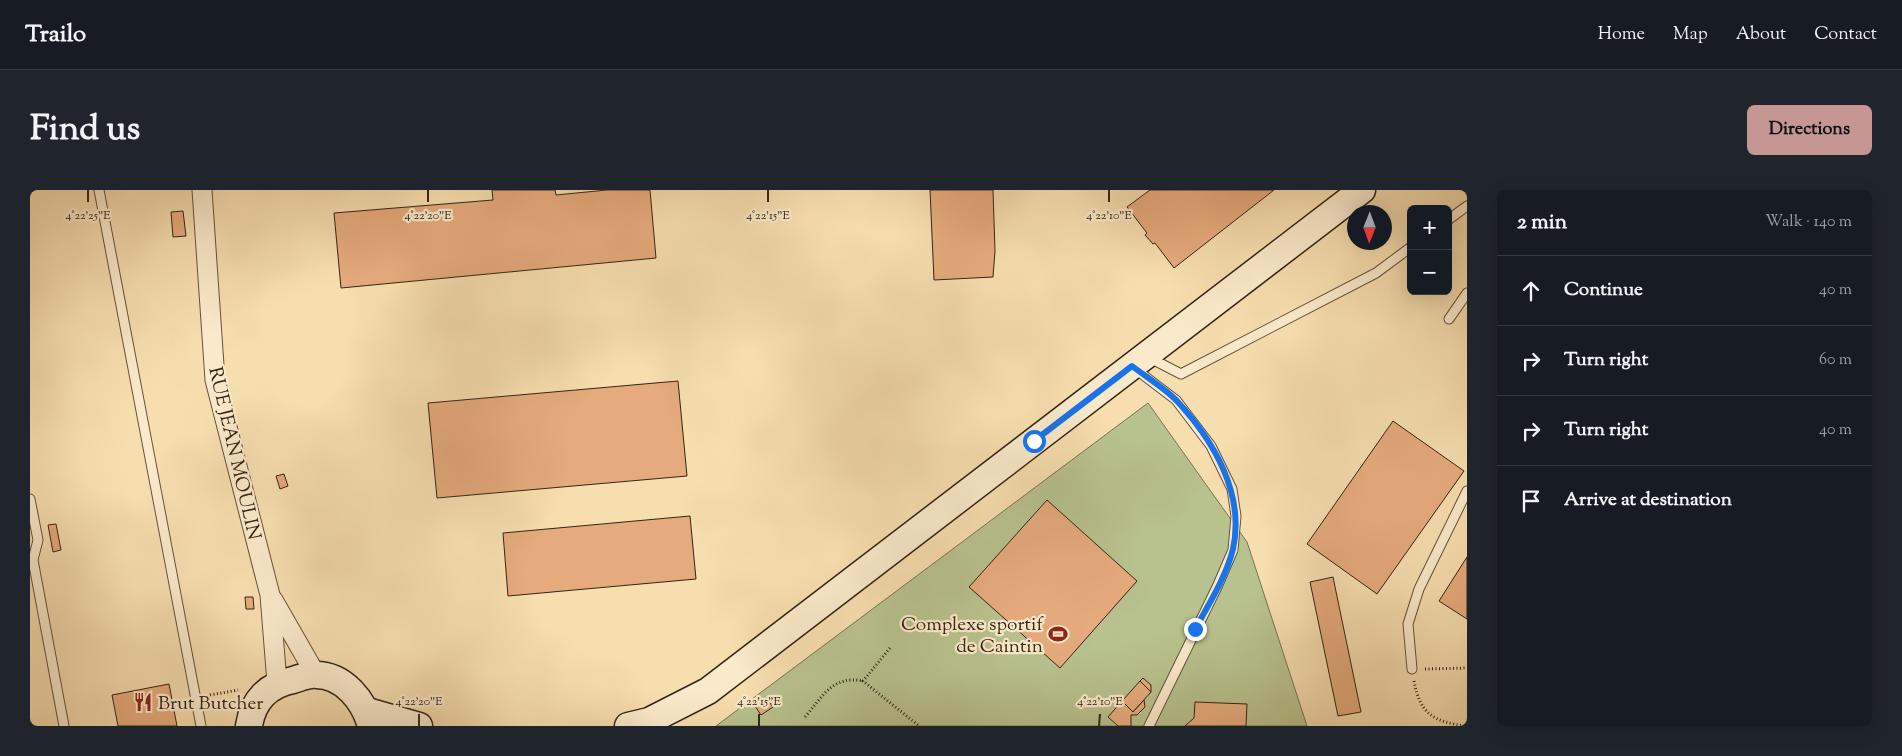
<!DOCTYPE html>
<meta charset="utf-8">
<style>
body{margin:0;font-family:"Sorts Mill Goudy",serif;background:#20242c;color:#f1f3f6}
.controls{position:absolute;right:15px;top:15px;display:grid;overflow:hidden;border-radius:8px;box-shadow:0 5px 20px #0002}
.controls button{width:45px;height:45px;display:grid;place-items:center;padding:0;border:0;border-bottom:1px solid #363941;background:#171b24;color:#f1f3f6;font:25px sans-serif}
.compass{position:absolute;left:1317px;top:15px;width:45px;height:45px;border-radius:50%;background:#171b24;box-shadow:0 5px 20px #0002;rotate:181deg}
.stop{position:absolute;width:15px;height:15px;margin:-11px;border:4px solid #1a73e8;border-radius:50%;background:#fff}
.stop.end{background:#1a73e8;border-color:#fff;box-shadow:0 1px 5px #0008}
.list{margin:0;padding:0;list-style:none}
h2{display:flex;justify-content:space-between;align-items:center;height:65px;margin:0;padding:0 20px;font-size:21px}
h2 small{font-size:16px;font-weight:400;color:#9ea1a6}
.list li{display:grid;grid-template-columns:32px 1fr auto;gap:15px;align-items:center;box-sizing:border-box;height:70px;padding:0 20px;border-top:1px solid #363941}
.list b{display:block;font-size:19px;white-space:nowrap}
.list em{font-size:16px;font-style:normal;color:#9ea1a6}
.icon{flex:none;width:28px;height:28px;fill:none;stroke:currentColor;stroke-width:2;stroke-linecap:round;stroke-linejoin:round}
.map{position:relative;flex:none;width:1437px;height:536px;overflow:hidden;border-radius:8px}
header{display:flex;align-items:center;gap:30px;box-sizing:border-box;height:70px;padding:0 25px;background:#171b24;border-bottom:1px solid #363941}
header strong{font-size:24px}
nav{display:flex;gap:28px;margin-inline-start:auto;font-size:18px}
.intro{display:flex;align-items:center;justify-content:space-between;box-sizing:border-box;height:120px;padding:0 30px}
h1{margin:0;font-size:35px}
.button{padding:12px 22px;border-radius:8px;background:#c59692;color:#111;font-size:18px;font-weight:700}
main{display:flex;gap:30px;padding:0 30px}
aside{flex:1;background:#171b24;border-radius:8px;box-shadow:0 5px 20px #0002}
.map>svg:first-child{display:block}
.green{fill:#b8c28e;stroke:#767351}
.building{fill:#e6ab7c;stroke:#332414}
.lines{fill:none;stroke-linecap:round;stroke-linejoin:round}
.lane-casing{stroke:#64523b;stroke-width:11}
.street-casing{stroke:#64523b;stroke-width:21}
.secondary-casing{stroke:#332414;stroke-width:29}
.path{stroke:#332414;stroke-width:3;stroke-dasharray:1 2.5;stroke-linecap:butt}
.lane{stroke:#faeacb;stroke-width:9}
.street{stroke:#faeacb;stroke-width:19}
.secondary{stroke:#faeacb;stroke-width:26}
.route{stroke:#1a73e8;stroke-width:6}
.ticks{fill:none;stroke:#332414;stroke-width:2}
.labels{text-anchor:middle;stroke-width:4.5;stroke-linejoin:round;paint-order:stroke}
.street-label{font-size:19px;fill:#332414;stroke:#faeacb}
.poi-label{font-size:19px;fill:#332414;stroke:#faeacb;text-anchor:end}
.ticks-label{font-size:12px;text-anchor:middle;fill:#332414;stroke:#faeacb;stroke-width:4.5;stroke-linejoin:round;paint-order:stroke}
</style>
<header>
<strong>Trailo</strong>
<nav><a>Home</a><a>Map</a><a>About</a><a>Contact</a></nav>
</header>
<div class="intro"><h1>Find us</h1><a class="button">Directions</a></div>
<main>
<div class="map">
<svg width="1437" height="536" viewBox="0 0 1437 536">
<rect width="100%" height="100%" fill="#f7deaf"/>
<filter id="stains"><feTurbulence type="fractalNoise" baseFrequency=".004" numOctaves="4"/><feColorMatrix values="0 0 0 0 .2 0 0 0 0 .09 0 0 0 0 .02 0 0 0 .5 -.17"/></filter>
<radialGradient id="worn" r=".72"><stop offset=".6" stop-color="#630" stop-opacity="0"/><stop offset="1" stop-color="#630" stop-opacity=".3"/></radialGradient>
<polygon class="green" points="1118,213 1217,352 1277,536 686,536"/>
<g class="building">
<polygon points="462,0 525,0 526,5 577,0 620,0 626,68 311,98 304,23 463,10"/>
<polygon points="900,0 963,0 965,61 963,87 904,90"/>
<polygon points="1120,0 1244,0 1144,78 1125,53 1123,54 1115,45 1117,43 1097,17"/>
<polygon points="153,21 156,46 143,47 141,22"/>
<polygon points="648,191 657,286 407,308 398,213"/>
<polygon points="1363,231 1434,281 1347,404 1277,354"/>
<polygon points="254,284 258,296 250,299 246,286"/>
<polygon points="1017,310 1107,391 1030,478 939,397"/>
<polygon points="660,326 666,389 478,406 473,343"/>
<polygon points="26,334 31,360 23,362 18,335"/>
<polygon points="1437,367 1437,429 1409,411"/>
<polygon points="1303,387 1331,522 1308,526 1280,392"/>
<polygon points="215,407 223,407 224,419 216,419"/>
<polygon points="1113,488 1121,495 1121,502 1110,491"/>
<polygon points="1110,491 1121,502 1103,522 1092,511"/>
<polygon points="139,494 147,536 88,536 82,505"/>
<polygon points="736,508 743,517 731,525 725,516"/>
<polygon points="1114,510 1115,517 1107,525 1101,525 1101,536 1088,536 1078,527 1092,511 1103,522"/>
<polygon points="1165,512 1217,514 1216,536 1155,536 1164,528"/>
</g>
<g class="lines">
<g class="lane-casing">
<g id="lane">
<polyline points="69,0 171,536"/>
<polyline points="1418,30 1437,16"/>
<polyline points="1419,129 1437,103"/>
<polyline points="1118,167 1151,184 1346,83 1381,57"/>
<polyline points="1104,178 1146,210 1181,256 1202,299 1206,326 1203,360 1187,397 1119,536"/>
<polyline points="0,309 8,350 3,370 34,536"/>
<polyline points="1382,479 1378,434 1389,399 1437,301"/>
</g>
</g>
<g class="street-casing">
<g id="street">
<polyline points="172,0 185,190 240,405 247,493"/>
<polyline points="243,410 286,485"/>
</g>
</g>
<g class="secondary-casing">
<g id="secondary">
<polyline points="337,521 389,536"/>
<path d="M 219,536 C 223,510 238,495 263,490 C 270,488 279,484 286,485 C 314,485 334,511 341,536"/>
<polyline points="598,536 619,531 678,501 1332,0"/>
</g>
</g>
<g class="path">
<polyline points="860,458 833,491 889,536"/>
<polyline points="1395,479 1437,478"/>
<path d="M 1384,491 C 1390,524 1404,532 1436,536"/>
<polyline points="180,505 208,500"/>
<path d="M 775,527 C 793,506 803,485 833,491"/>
</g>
<use href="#lane" class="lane"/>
<use href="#street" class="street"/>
<use href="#secondary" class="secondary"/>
</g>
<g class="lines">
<path class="route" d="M 1004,251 L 1102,176 C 1116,187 1135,198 1147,211 C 1184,251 1215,304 1203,359 C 1196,387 1179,414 1165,439"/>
</g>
<path class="ticks" d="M 58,12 L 58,0M 398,12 L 398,0M 738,12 L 738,0M 1079,12 L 1079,0M 389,536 L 389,524M 729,536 L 729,524M 1069,536 L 1070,524"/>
<defs>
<g id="stadium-bare" transform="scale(1.5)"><path d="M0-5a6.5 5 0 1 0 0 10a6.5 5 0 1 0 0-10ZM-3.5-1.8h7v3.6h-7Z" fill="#8f2418" stroke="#faeacb" stroke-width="2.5" paint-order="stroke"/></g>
<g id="restaurant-bare" transform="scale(1.5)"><path d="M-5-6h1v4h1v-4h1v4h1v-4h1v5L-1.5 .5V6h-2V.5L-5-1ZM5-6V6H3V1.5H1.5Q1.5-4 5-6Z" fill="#8f2418" stroke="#faeacb" stroke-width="2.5" paint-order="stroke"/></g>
</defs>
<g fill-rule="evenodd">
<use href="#stadium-bare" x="1028" y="444"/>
<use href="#restaurant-bare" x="113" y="512"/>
</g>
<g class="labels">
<g class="street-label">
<text transform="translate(206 263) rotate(77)" y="7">RUE JEAN MOULIN</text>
</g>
<g class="poi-label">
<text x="1013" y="440">Complexe sportif<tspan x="1013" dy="22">de Caintin</tspan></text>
<text x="128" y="519" text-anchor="start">Brut Butcher</text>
</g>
</g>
<g class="ticks-label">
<text x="58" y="29">4°22'25"E</text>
<text x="398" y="29">4°22'20"E</text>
<text x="738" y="29">4°22'15"E</text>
<text x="1079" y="29">4°22'10"E</text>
<text x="389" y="515">4°22'20"E</text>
<text x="729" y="515">4°22'15"E</text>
<text x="1070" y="515">4°22'10"E</text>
</g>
<rect width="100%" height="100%" filter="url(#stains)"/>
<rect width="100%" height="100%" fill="url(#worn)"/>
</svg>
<div class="controls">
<button>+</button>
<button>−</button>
</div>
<svg class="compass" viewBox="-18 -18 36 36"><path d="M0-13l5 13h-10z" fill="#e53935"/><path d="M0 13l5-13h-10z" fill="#9ea1a6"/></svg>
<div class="stop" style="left:1004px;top:251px"></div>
<div class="stop end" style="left:1165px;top:439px"></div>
</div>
<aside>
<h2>2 min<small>Walk · 140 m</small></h2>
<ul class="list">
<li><svg class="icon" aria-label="ahead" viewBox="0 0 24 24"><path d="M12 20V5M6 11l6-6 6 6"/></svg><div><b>Continue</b></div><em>40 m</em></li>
<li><svg class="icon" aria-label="right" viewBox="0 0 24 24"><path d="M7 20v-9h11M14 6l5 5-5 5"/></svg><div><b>Turn right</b></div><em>60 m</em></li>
<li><svg class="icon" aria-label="right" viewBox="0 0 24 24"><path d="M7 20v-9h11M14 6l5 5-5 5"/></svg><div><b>Turn right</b></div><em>40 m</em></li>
<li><svg class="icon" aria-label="arrive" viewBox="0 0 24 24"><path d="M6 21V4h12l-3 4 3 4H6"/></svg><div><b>Arrive at destination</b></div></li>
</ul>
</aside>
</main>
